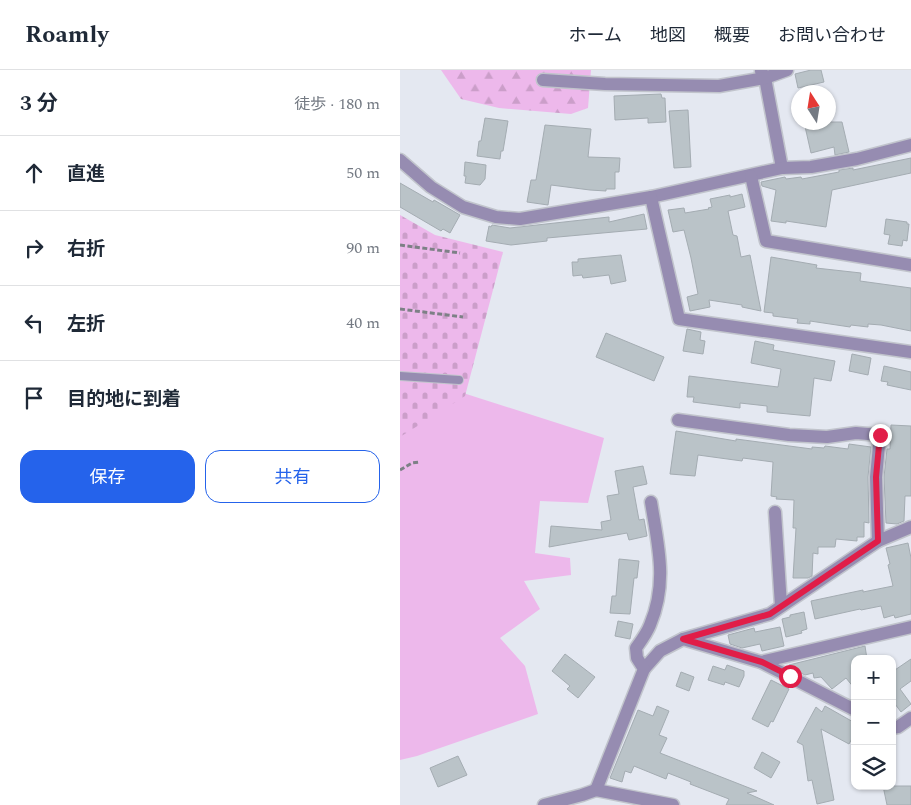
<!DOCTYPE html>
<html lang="ja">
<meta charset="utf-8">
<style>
body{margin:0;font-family:Spectral,"Noto Sans JP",serif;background:#f6f6f7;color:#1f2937}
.controls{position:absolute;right:15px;bottom:15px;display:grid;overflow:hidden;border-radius:10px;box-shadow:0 1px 4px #0004}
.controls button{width:45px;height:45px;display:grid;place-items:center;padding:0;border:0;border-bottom:1px solid #e0e1e3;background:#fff;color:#1f2937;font:25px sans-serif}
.compass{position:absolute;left:391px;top:15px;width:45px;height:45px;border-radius:50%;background:#fff;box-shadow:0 1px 4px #0004;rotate:348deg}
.stop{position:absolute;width:15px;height:15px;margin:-11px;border:4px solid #e11d48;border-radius:50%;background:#fff}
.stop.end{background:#e11d48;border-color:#fff;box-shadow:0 1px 5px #0008}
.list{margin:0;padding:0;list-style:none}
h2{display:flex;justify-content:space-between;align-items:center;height:65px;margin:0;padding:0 20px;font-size:21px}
h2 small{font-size:16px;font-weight:400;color:#747a83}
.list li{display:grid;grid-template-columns:32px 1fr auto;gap:15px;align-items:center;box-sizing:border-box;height:75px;padding:0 20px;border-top:1px solid #e0e1e3}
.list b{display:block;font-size:19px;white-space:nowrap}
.list em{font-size:16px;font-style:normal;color:#747a83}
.actions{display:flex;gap:10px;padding:15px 20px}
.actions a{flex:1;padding:11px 0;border:1px solid #2563eb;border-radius:15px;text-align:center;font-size:18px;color:#2563eb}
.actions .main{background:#2563eb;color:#fff}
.icon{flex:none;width:28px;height:28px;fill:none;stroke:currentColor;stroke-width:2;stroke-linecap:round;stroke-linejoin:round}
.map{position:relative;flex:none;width:511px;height:735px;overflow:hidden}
header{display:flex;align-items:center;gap:30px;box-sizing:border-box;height:70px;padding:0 25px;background:#fff;border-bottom:1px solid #e0e1e3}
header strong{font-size:24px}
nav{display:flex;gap:28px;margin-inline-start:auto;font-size:18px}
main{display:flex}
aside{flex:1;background:#fff}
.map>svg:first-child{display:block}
.green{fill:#edb8eb}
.forest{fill:url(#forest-firs)}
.cemetery{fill:url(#cemetery-stones)}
.building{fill:#bac3c8;stroke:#a4acb2}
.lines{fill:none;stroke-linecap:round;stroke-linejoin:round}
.lane-casing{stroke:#c1c4cc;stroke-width:10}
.street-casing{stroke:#c1c4cc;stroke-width:15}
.path{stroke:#7d8086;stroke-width:3;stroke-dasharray:5 2.5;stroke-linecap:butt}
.lane{stroke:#968cb1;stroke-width:8}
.street{stroke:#968cb1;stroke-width:12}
.route{stroke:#e11d48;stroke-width:6}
</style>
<header>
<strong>Roamly</strong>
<nav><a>ホーム</a><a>地図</a><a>概要</a><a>お問い合わせ</a></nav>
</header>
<main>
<aside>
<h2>3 分<small>徒歩 · 180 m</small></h2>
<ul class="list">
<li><svg class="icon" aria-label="ahead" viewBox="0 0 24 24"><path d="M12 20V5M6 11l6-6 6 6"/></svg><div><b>直進</b></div><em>50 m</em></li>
<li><svg class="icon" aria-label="right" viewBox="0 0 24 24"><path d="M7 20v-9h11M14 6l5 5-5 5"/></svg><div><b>右折</b></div><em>90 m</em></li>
<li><svg class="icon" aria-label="left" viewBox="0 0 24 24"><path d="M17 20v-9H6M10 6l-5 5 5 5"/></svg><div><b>左折</b></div><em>40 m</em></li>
<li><svg class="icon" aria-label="arrive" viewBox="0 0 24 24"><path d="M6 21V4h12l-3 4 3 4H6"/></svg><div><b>目的地に到着</b></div></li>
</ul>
<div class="actions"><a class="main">保存</a><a>共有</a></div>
</aside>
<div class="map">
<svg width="511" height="735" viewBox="0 0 511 735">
<defs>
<pattern id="forest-firs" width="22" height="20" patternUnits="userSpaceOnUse" patternTransform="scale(1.25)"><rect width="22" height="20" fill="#edb8eb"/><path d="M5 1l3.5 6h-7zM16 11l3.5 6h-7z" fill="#cb9ec9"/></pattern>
<pattern id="cemetery-stones" width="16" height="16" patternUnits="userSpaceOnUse" patternTransform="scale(1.25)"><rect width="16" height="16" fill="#edb8eb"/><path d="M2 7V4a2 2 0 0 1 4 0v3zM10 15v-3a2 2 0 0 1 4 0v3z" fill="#cb9ec9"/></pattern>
</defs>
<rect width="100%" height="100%" fill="#e4e8f1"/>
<polygon class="green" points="60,322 204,368 188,433 140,431 135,483 170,488 171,505 124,511 140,539 100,568 125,596 138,644 17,686 0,690 0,361"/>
<polygon class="forest" points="41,0 191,0 188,38 171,44 99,38 61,29"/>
<polygon class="cemetery" points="0,145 35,165 103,182 65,326 0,367"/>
<g class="building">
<polygon points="411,0 421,0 424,12 398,18 395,4"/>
<polygon points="261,24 262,28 265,28 266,52 248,53 248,48 215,50 214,26"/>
<polygon points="288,40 291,97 274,98 269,41"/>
<polygon points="85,48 108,51 103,81 101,81 100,89 77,86 79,71 81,71"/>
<polygon points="404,52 442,52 449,82 435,85 434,77 411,83"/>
<polygon points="145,55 191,59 188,87 220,88 219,102 215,102 215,119 206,119 206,121 190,120 151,115 148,135 127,132 131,110 136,110"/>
<polygon points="511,88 511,103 432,120 426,157 386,151 386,153 371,151 376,120 362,116 361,112 385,107 386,109 401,107 402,109 439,102 439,100 453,98 453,100"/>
<polygon points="65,92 86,95 85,109 80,115 65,113 66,106 64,106"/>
<polygon points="0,113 33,132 34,130 60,145 50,163 43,159 41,161 0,137"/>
<polygon points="342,124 345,137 328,141 333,165 337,166 341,187 350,185 361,241 342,237 342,235 309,230 310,237 290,241 287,227 298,224 291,188 284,160 273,162 268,140 284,138 285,143 309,139 308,138 312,137 310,129 330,125 330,127"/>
<polygon points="244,144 247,159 147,168 147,171 111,175 86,171 89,156 91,157 92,155 110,158 209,147 209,152"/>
<polygon points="486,149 507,152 507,154 509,154 507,171 503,170 502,176 488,174 490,165 484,164"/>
<polygon points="221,185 226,211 211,214 209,205 183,208 182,205 173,206 172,192 178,192 178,189"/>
<polygon points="371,187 417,195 416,198 461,203 460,211 511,218 511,261 481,255 468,254 468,257 451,255 450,257 410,251 410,254 397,253 398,249 373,246 373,243 364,242"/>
<polygon points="287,259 301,262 300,270 305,271 303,284 283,281"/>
<polygon points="206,263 264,287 254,311 196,287"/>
<polygon points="355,271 374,275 373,280 435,291 431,311 414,308 410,346 367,342 367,336 340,333 340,338 293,332 294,327 287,327 289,306 378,317 381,299 351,293"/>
<polygon points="452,284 471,288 468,305 449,301"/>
<polygon points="484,296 511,302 511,320 487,315 488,312 481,311"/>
<polygon points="491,355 511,356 511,426 505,426 504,451 497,454 486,453 484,407 487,379 490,379"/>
<polygon points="276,361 336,371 336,369 412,379 412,377 424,378 425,376 448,379 449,374 471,377 468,407 469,453 464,452 464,467 457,467 457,471 436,469 435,477 418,477 418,484 413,483 412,506 408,508 393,508 396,458 393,458 394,430 376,429 377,427 371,426 373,392 343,388 342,391 298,385 295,406 270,404"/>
<polygon points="243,396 247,414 233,417 239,450 244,449 247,466 229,470 227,463 149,477 151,456 202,460 201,452 211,450 207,426 219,424 215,401"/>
<polygon points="508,473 511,488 511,544 495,548 494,545 484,548 481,536 461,540 460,539 415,549 411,531 463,520 463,522 493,516 488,495 490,494 486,478"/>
<polygon points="219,489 239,491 237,508 234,508 230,544 210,543 212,526 216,526"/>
<polygon points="404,542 407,559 401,561 402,563 386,567 382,549 390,547 390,545"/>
<polygon points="218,551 233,554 230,569 215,566"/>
<polygon points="380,557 384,576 362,581 360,574 342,578 330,574 328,565 354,558 355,562"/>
<polygon points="465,576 467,589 455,589 455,619 446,608 432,619 421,607 414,608 413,603 405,605 389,597 389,595"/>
<polygon points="165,584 195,607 178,628 167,619 170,616 152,601"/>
<polygon points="511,589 511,611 500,619 511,634 501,642 492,630 492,602"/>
<polygon points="327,595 344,601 344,606 339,617 325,612 324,615 308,610 313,596 325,600"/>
<polygon points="281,602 294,607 289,621 276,616"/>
<polygon points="371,610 389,619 373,652 371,651 368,657 352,649"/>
<polygon points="257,636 269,641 259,665 267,668 260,683 357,721 347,723 374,735 326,735 329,729 290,714 291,712 268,703 266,709 234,696 231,703 225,701 222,712 210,708 238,640 253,646"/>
<polygon points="425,636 455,653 455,663 449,674 421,659 434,730 417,734 412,710 408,711 403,675 397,672 416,637 422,642"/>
<polygon points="362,682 380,692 371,708 354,698"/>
<polygon points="58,686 67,705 38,717 30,698"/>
<polygon points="483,716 511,716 511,735 487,735"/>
</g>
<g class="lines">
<g class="lane-casing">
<polyline id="lane" points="0,306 59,310"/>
</g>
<g class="street-casing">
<g id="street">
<polyline points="361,1 365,8 382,98"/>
<polyline points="143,10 205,14 319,16 365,8 387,0"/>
<polyline points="0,90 31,117 63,137 96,147 120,149 251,127 382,98 411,97 457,89 511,75"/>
<polyline points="351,106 366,171 511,195"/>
<polyline points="251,127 279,249 511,282"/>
<polyline points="278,350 389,365 427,367 456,363 480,365 476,407 478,471"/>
<polyline points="375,442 381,536"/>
<polyline points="283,569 361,592 455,640"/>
<polyline points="361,592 511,557"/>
<polyline points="244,599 260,581 283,569 370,544 478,471 511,457"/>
<polyline points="492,658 498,657 511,648"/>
<path d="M 196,720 L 244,599 L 237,588 L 236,578 C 241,571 247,563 250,555 C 268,512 258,476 251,432"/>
<polyline points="144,735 182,725 196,720 273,735"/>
</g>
</g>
<g class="path">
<polyline points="0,175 60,183"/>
<polyline points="0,239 63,247"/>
<polyline points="0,400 12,393 20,392"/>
</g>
<use href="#lane" class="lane"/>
<use href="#street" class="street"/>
</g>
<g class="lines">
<polyline class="route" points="390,606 362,592 283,569 370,544 478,471 476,407 480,365"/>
</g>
</svg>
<div class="controls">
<button>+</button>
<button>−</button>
<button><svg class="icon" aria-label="layers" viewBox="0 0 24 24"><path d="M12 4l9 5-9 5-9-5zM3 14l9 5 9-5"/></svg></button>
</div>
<svg class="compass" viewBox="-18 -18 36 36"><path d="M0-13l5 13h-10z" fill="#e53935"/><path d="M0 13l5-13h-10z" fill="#747a83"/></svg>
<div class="stop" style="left:390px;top:606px"></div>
<div class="stop end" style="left:480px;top:365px"></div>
</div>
</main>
